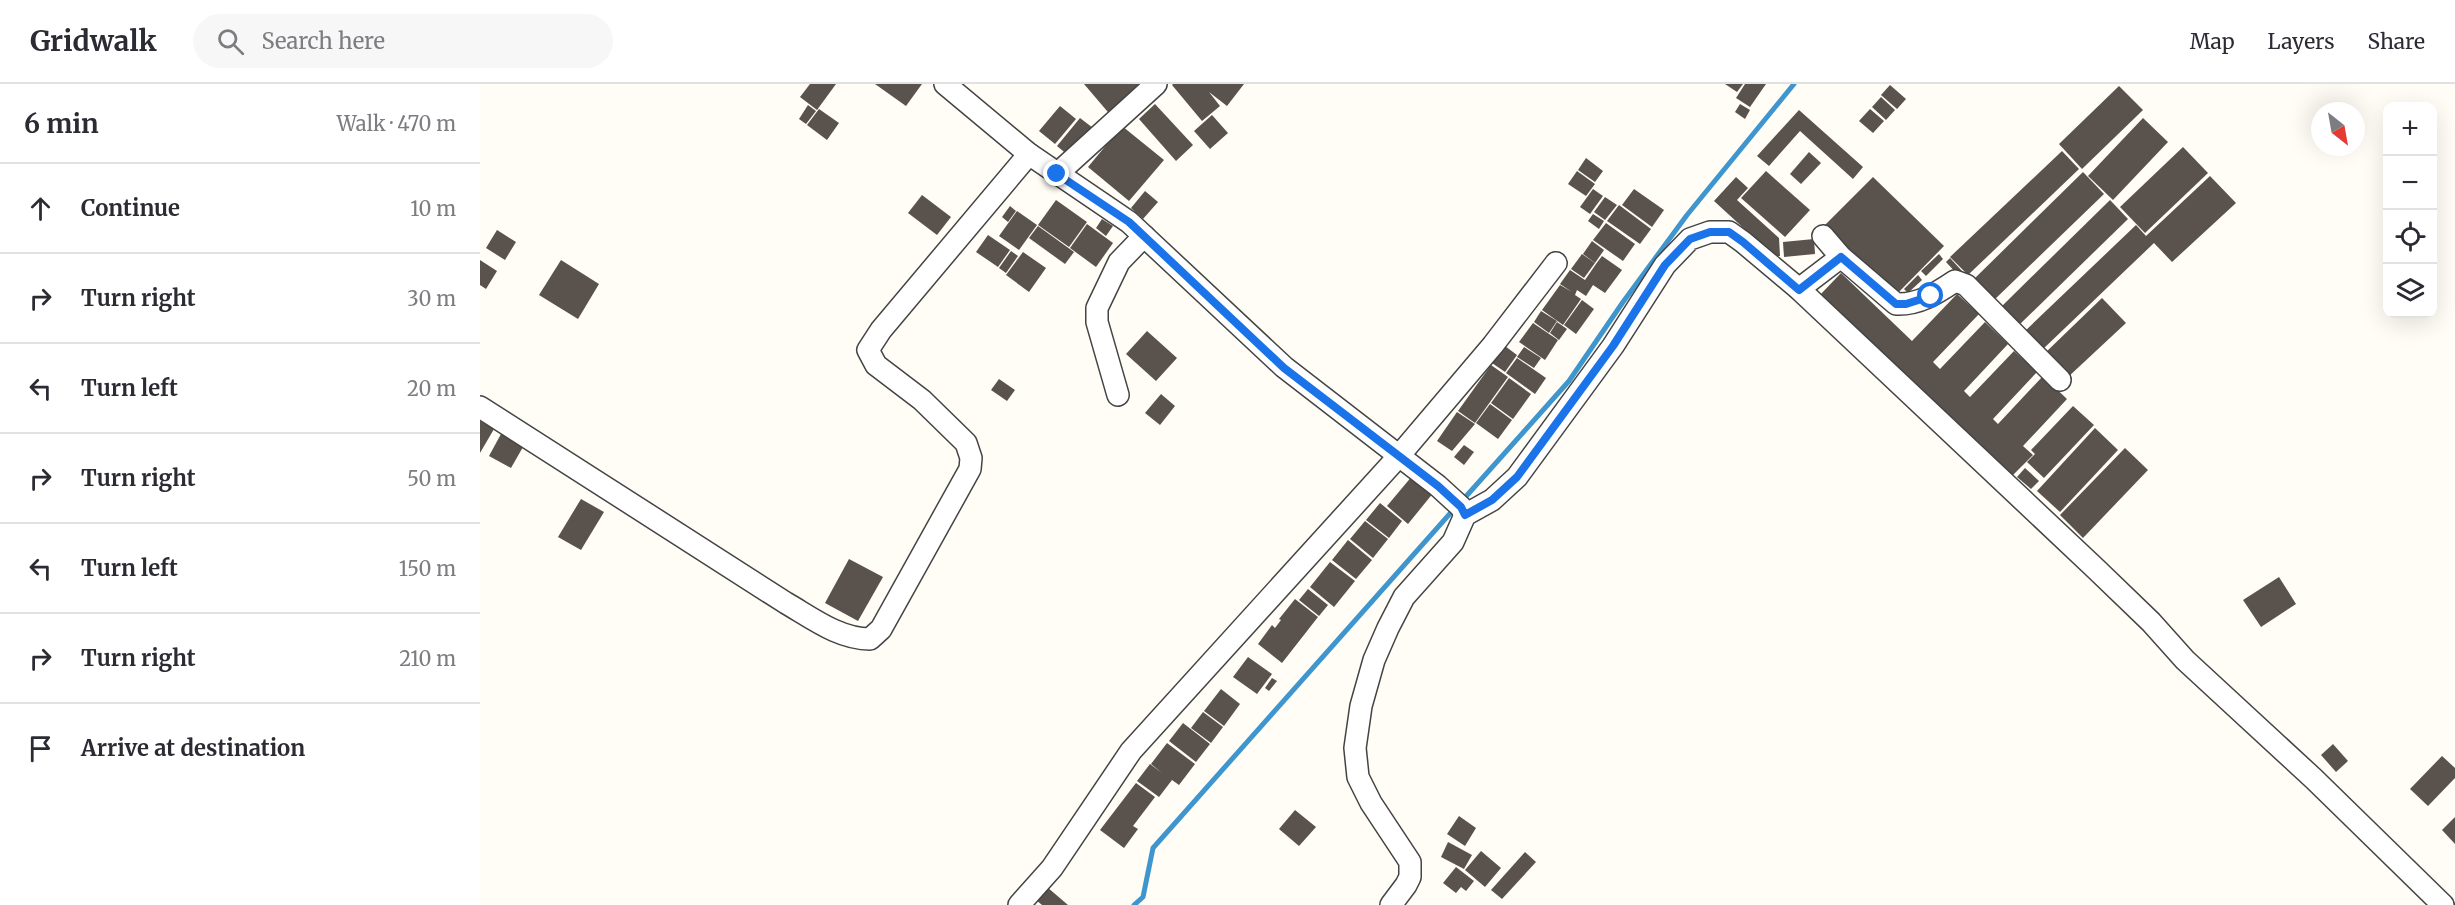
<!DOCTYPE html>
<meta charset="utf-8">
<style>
body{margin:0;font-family:Merriweather,serif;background:#f7f7f7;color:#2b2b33}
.controls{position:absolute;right:18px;top:18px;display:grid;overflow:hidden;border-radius:12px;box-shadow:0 6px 24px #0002}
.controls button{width:54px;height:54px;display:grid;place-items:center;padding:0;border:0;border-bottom:2px solid #e1e1e2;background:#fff;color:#2b2b33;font:30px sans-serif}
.compass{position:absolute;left:1831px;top:18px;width:54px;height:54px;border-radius:50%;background:#fff;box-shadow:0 6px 24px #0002;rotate:149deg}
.stop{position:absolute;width:18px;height:18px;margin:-14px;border:4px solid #1a73e8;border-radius:50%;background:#fff}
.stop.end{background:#1a73e8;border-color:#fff;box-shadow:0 2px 6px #0008}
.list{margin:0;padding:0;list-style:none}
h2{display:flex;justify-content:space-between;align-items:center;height:78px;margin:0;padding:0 24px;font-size:26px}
h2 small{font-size:20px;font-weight:400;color:#7c7c81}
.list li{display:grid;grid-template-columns:39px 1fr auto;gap:18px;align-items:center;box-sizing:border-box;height:90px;padding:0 24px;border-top:2px solid #e1e1e2}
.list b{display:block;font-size:22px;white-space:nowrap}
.list em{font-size:20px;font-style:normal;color:#7c7c81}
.icon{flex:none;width:33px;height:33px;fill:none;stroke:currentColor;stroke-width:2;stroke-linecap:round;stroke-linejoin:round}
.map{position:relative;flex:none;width:1975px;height:821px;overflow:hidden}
header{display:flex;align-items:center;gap:36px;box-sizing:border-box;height:84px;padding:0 30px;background:#fff;border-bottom:2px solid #e1e1e2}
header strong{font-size:28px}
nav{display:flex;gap:33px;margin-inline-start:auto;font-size:21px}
.search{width:420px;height:54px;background:#f7f7f7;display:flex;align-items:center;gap:15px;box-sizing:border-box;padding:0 21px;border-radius:33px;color:#7c7c81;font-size:22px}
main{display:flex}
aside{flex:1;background:#fff}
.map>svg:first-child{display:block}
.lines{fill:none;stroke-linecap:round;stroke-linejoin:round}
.stream{stroke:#3f96cf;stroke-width:5}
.building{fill:#5a524d}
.minor-casing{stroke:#444;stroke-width:24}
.minor{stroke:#fff;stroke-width:21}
.route{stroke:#1a73e8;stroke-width:8}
</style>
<header>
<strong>Gridwalk</strong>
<div class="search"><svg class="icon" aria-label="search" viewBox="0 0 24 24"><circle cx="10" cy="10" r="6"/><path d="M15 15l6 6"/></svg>Search here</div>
<nav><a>Map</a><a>Layers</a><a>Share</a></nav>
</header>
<main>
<aside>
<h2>6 min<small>Walk · 470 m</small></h2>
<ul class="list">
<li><svg class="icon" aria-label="ahead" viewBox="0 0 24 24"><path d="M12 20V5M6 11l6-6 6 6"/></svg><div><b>Continue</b></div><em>10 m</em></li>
<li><svg class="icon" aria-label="right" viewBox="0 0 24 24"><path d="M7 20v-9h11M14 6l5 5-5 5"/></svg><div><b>Turn right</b></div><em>30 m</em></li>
<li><svg class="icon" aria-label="left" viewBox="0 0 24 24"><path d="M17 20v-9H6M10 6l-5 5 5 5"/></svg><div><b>Turn left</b></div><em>20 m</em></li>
<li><svg class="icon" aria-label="right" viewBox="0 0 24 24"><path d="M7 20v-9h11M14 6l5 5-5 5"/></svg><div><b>Turn right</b></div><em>50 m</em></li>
<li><svg class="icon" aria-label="left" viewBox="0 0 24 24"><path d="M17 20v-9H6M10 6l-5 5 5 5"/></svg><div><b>Turn left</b></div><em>150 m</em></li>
<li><svg class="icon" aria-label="right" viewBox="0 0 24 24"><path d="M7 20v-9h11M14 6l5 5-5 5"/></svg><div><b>Turn right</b></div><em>210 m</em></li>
<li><svg class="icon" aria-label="arrive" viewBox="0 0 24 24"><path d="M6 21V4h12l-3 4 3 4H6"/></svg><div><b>Arrive at destination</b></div></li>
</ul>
</aside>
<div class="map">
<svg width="1975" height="821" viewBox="0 0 1975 821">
<rect width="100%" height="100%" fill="#fffdf5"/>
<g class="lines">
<g class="stream">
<polyline points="981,418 1089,297 1143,218 1207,131 1314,0"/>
<polyline points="654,821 663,813 673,764 974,425"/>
</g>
</g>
<g class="building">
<polygon points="330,0 356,0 337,26 320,13"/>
<polygon points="395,0 442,0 426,22"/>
<polygon points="604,0 662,0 633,34"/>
<polygon points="693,0 764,0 747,22 729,8 740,22 722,37 692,1"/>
<polygon points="1245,0 1263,0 1257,8"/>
<polygon points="1265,0 1286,0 1270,23 1256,14"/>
<polygon points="1410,1 1426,15 1417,25 1401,11"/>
<polygon points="1639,2 1663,26 1602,85 1579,60"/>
<polygon points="1401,13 1415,26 1406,36 1392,23"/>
<polygon points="675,20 713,61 696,77 659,35"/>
<polygon points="1260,20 1270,26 1265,35 1255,28"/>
<polygon points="328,21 336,27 326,40 319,35"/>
<polygon points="580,22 596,35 575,60 559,47"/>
<polygon points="339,25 359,39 347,56 327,41"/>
<polygon points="1390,25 1404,37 1393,49 1379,37"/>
<polygon points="1319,26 1383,83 1373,95 1320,47 1289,82 1277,72"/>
<polygon points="732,31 748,49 730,65 714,47"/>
<polygon points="600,34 613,44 589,72 577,62"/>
<polygon points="1663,34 1688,58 1633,116 1608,92"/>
<polygon points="642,42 684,76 649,117 608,83"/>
<polygon points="1703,63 1728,89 1665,149 1640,123"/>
<polygon points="1582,67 1599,85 1488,191 1470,173"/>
<polygon points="1329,68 1341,79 1321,100 1310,90"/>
<polygon points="1106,74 1123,87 1115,98 1098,86"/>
<polygon points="1097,87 1115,100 1106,112 1088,100"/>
<polygon points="1286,87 1330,126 1305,153 1261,114"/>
<polygon points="1603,88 1624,110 1512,218 1492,197"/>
<polygon points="1730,92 1756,119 1692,178 1674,159 1562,266 1544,248 1656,141 1666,152"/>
<polygon points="1256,93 1268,104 1257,116 1299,154 1300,172 1294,172 1234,117"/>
<polygon points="1393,93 1464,162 1414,213 1343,143"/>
<polygon points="1113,105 1123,112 1110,130 1100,123"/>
<polygon points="1154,105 1184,126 1172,143 1142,121"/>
<polygon points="665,107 678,118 663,135 651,124"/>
<polygon points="442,111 471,133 457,151 428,129"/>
<polygon points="1125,113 1137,121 1125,136 1114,128"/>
<polygon points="576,116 607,138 589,163 558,141"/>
<polygon points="1630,116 1648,135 1538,242 1520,224"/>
<polygon points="1139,121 1171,145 1160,160 1127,137"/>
<polygon points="530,122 536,127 528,138 522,133"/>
<polygon points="537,127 557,141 539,166 519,152"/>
<polygon points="1113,130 1124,137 1119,145 1108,137"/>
<polygon points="622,135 633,142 626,152 616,144"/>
<polygon points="1126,139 1155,160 1143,177 1113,156"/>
<polygon points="607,140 633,159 616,183 590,164"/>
<polygon points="558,142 594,168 585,180 549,154"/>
<polygon points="17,146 36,158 25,176 6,164"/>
<polygon points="508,151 530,166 518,183 496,168"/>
<polygon points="1334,155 1335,170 1304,173 1303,158"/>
<polygon points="1112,157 1124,166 1115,179 1103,170"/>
<polygon points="531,167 538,172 526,189 519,184"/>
<polygon points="543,168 566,184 549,208 526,191"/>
<polygon points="1102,170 1115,179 1104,194 1091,185"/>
<polygon points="1459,170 1463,175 1446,192 1441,187"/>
<polygon points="1122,172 1142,186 1125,209 1113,201 1106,212 1097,206 1095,211 1101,215 1083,241 1062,226 1080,201 1092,208 1080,200 1090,186 1105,196 1116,180 1118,182 1116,180"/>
<polygon points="1470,174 1482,187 1478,191 1466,178"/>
<polygon points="0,176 17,187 6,205 0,201"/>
<polygon points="81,176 119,200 98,235 59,211"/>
<polygon points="1361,189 1432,257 1477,210 1499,230 1453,278 1460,285 1505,238 1528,260 1484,307 1490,313 1534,267 1557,288 1513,335 1518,340 1563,292 1587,315 1543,362 1553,371 1532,392 1340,211"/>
<polygon points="1438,191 1442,196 1428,209 1424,205"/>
<polygon points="1622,214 1646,239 1587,294 1564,270"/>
<polygon points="1102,216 1114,225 1096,250 1084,241"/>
<polygon points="1061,227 1077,237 1069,249 1054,238"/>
<polygon points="1077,238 1087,245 1079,256 1070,249"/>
<polygon points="1053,239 1078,256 1065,276 1039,258"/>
<polygon points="667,247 697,274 676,297 646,270"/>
<polygon points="1025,262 1037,271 1025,288 1012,279"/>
<polygon points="1044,263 1061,274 1054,284 1037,273"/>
<polygon points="1037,274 1066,294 1055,310 1026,289"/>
<polygon points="1011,281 1028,293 995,339 978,327"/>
<polygon points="1029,294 1051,310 1033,335 1011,319"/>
<polygon points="519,295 535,306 527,317 511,306"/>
<polygon points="681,310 695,322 680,341 665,329"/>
<polygon points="1010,320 1032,336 1018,355 996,339"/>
<polygon points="1593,322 1614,341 1564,394 1547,378 1555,370 1551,366"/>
<polygon points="977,328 995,340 972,367 957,357"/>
<polygon points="0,337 14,345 0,369"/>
<polygon points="1615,344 1638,366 1580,428 1557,407"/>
<polygon points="21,350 43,363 31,384 9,372"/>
<polygon points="984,361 994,368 984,381 974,373"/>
<polygon points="1645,364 1668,386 1603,454 1580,431"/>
<polygon points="1545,384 1559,397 1551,405 1537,393"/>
<polygon points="933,391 954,408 928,440 907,422"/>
<polygon points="101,415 124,428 101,466 78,453"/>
<polygon points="900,419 922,437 909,454 886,436"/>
<polygon points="885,437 908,455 893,474 870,455"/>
<polygon points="868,456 892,476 876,495 852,476"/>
<polygon points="369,475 403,493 378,537 345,519"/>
<polygon points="850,478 875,497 854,523 830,503"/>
<polygon points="1799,493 1816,520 1781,543 1763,516"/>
<polygon points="828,505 848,521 839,532 819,516"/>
<polygon points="815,515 838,533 802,579 778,560 792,541 795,544 801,536 799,535"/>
<polygon points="768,573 792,590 777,610 753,593"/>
<polygon points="792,594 797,597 789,607 785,604"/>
<polygon points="741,605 760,620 744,642 724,627"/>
<polygon points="723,628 743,643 731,659 711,644"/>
<polygon points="703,639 730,660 716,678 689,657"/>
<polygon points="687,659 715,680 699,701 692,696 679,713 657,697 670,680 682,689 671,680"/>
<polygon points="1853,660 1868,677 1856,688 1841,671"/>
<polygon points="1962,672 1975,684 1975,694 1948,722 1930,705"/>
<polygon points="656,699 675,713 653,742 658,745 644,764 620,746"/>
<polygon points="815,726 836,743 819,762 799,745"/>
<polygon points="979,732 996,744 985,762 967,750"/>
<polygon points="1975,733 1975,760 1962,746"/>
<polygon points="968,758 992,771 984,785 961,773"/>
<polygon points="1001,767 1021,784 1005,803 985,786"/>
<polygon points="1045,768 1056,778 1022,815 1011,806"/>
<polygon points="976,783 994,797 986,807 981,803 976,809 963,799"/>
<polygon points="567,803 588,821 562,821 556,816"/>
</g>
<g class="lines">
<g class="minor-casing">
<g id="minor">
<polyline points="465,0 549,70 649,138 804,283 958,402 981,423 985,431"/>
<polyline points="577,90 676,0"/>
<path d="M 1343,152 L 1361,173 L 1416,220 C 1439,221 1457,209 1475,197 L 1486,201 L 1580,296"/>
<polyline points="1319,205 1361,173"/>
<polyline points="638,311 617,238 617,224 639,178 664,152"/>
<path d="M 0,323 L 306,519 C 332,534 359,555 390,555 L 401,545 L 490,385 L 491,374 L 486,359 L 442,316 L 396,281 L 388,266 L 401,246 L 549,70"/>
<polyline points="539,821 572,784 651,667 918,373 1013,261 1076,179"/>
<polyline points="911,821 926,801 930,793 930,778 891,719 878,693 875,664 881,622 894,576 908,544 924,513 973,458 985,431 1012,416 1037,393 1133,262 1185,181 1210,155 1230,148 1249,148 1263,158 1319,205 1616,485 1671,538 1705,576 1834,695 1963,821"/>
</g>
</g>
<use href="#minor" class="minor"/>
</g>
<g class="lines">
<polyline class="route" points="577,90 649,138 804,284 958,402 981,423 985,431 1012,416 1037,393 1133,262 1185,181 1210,155 1230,148 1249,148 1263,158 1319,206 1361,173 1416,220 1426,220 1451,212"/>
</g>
</svg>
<div class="controls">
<button>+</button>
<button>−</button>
<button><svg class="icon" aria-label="locate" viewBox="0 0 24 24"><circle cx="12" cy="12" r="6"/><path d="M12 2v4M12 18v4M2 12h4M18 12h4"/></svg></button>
<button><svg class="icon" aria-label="layers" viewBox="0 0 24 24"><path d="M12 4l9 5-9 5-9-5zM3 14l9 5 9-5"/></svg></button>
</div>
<svg class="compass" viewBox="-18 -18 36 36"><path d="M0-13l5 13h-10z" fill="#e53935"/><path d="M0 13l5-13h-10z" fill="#7c7c81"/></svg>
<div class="stop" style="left:1451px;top:212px"></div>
<div class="stop end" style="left:577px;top:90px"></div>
</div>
</main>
